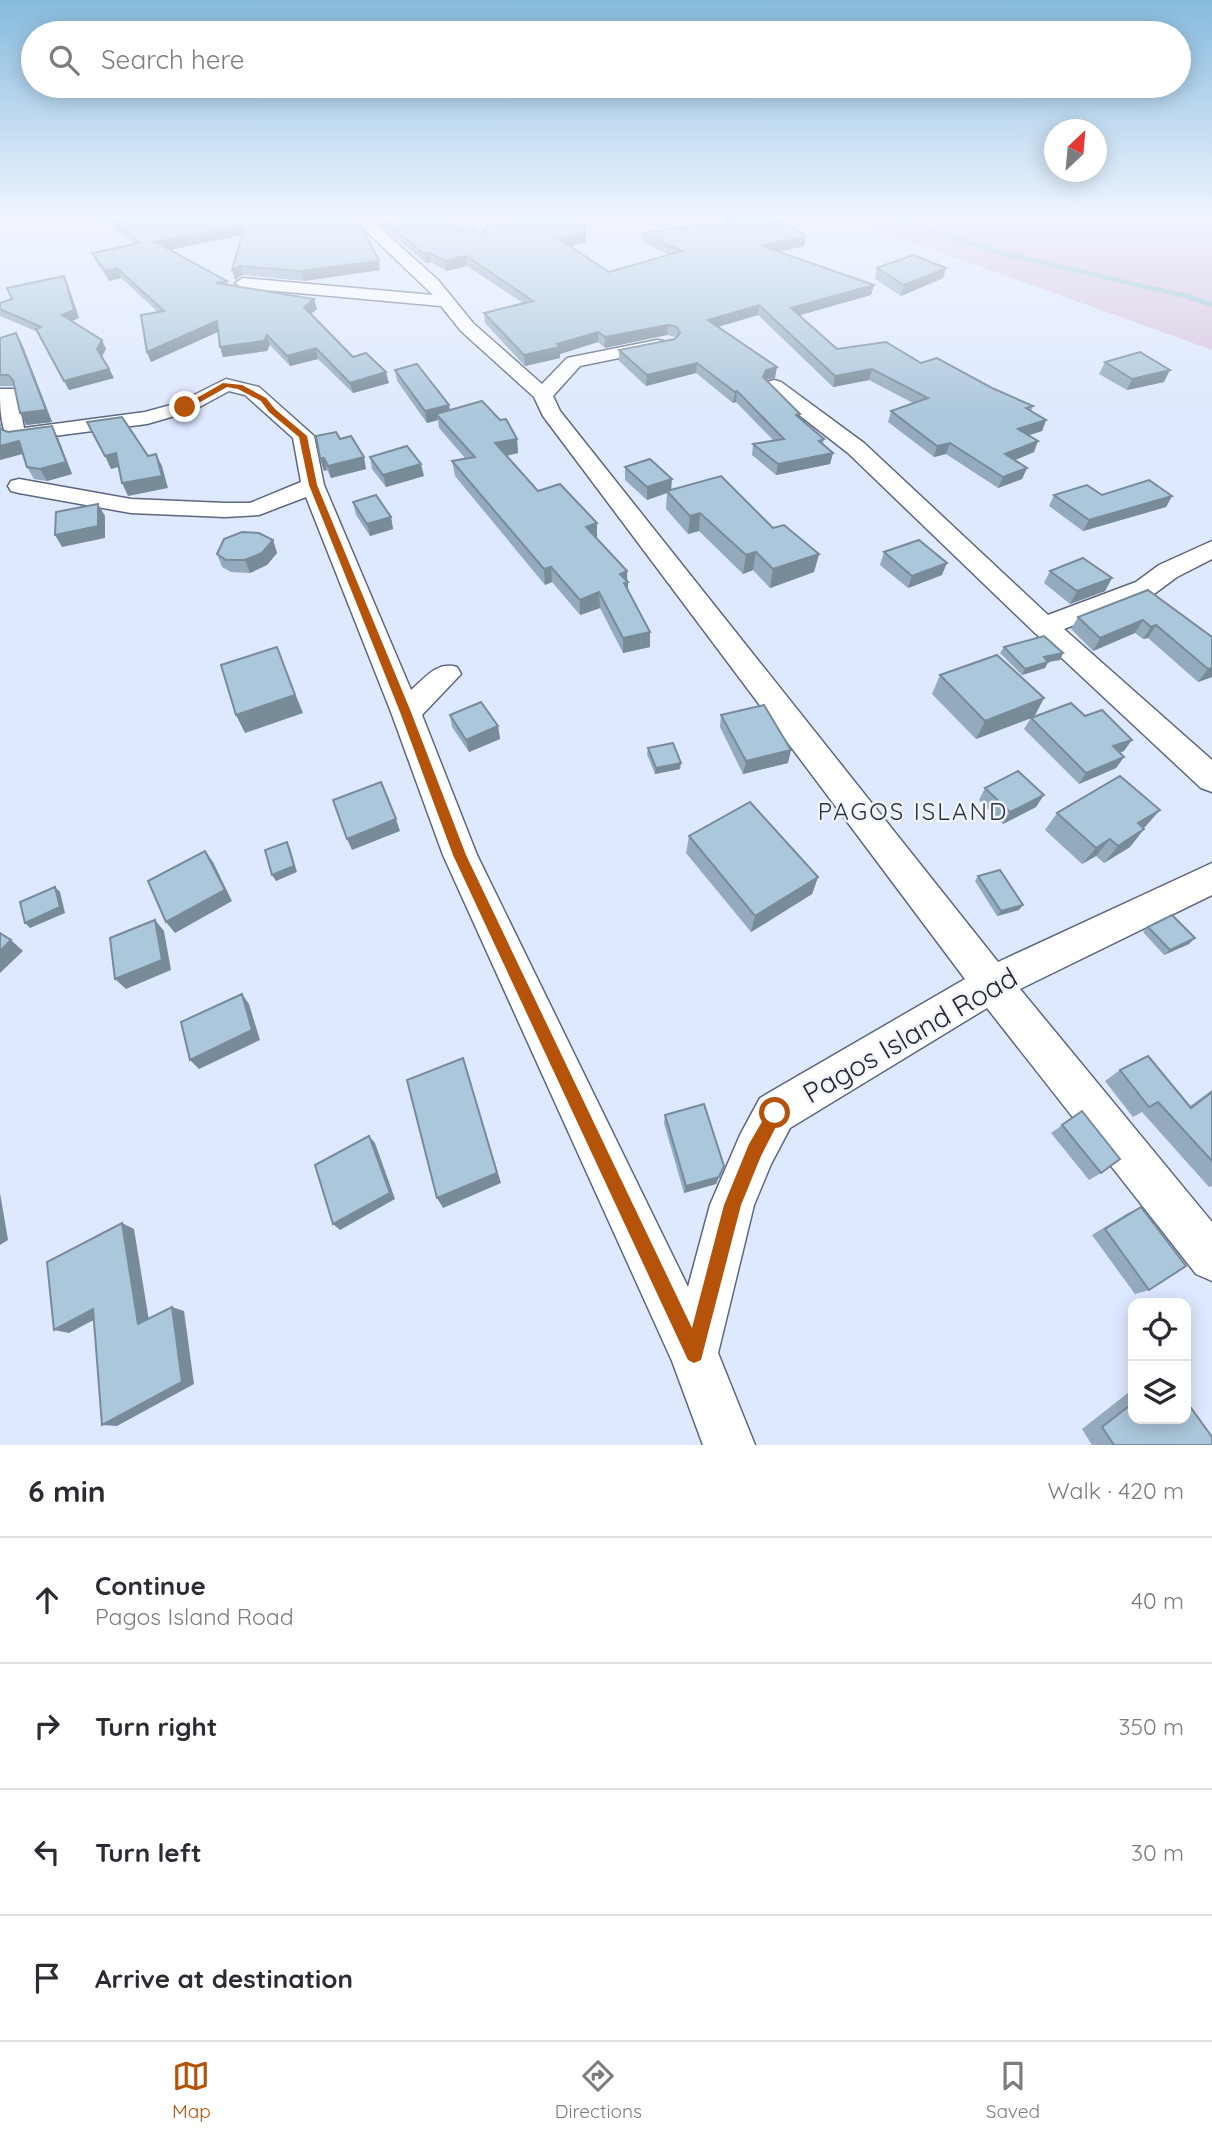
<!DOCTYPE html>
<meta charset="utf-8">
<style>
body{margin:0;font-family:Quicksand,sans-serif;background:#f2f2f3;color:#2b2b33}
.controls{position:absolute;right:21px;bottom:21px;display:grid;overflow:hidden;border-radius:14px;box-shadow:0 4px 18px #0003}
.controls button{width:63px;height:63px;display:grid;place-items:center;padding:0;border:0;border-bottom:2px solid #e1e1e2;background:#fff;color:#2b2b33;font:35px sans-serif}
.compass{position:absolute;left:1044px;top:119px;width:63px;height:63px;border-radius:50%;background:#fff;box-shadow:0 4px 18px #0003;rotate:26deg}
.stop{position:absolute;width:21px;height:21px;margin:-16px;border:5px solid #b45309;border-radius:50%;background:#fff}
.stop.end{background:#b45309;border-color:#fff;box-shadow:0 2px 7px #0008}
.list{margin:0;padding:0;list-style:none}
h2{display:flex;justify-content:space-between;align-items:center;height:91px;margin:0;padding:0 28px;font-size:30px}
h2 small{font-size:23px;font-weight:400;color:#7c7c81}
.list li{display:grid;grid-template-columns:46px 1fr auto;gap:21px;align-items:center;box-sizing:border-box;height:126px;padding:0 28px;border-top:2px solid #e1e1e2}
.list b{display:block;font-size:26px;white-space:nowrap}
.list p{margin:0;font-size:23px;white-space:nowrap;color:#7c7c81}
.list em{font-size:23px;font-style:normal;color:#7c7c81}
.icon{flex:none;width:38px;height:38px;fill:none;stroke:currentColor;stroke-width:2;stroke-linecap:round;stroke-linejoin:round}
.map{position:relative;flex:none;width:1212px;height:1445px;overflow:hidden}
.search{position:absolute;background:#fff;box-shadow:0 4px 18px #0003;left:21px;right:21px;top:21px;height:77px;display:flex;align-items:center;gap:18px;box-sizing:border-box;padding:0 24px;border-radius:38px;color:#7c7c81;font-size:26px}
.sheet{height:595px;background:#fff}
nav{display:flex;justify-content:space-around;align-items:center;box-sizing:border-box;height:98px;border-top:2px solid #e1e1e2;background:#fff;font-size:19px;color:#7c7c81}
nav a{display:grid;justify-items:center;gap:4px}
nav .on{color:#b45309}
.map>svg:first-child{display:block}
.green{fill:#d9c4dd}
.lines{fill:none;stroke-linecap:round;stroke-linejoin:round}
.stream{stroke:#94c3cd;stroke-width:4.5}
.street-casing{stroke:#5d6780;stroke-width:3}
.street{fill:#fff;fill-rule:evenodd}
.wall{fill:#93abbc}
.shaded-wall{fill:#788b99}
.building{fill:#abc7db;stroke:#788b99;stroke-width:2}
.route{fill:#b45309}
.labels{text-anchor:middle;stroke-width:5;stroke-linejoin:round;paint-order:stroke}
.neighbourhood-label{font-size:24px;letter-spacing:2px;fill:#283147;stroke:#f2f5fb}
.near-street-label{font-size:28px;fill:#232833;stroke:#f2f5fb}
</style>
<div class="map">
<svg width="1212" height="1445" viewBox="0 0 1212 1445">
<rect width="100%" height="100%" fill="#dee8ff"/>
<polygon class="green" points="843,217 1212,217 1212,350"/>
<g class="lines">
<polyline class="stream" points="890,217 1001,253 1186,296 1212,305"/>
<g class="street-casing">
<g id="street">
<path d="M 365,218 L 370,219 L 438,280 L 473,323 L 542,384 L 567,358 L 657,340 L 663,341 L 666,345 L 663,349 L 580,366 L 553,396 L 560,411 L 998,962 L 1212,863 L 1212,895 L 1020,989 L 1212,1222 L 1212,1281 L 1196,1274 L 987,1008 L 790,1128 L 771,1164 L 754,1205 L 718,1353 L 755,1445 L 703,1445 L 672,1361 L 443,855 L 391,712 L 306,497 L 259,515 L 225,517 L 131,513 L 19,493 L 11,491 L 8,486 L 11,481 L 19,479 L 131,499 L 225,503 L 250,503 L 301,482 L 293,438 L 245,395 L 229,391 L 192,411 L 147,424 L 15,441 L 8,439 C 0,425 0,405 0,389 L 14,389 L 17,393 L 24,428 L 145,412 L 178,403 L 226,379 L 259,387 L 314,436 L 324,485 L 411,690 C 426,677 437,661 457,667 L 461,674 L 422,715 L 477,855 L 688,1287 L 710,1205 L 740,1135 L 760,1098 L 965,979 L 543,416 L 534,397 L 461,331 L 441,306 L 243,288 L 235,283 L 243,278 L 433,295 L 360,225 L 358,222 Z"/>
<polygon points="774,380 781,382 864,443 1048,615 1136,582 1159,565 1212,541 1212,559 1177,577 1154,594 1064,629 1212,760 1212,792 1201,788 1035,633 848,453 767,390 764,386 767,382"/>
</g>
</g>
<use href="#street" class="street"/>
</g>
<g class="wall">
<polygon points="101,217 357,217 380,270 304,281 243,275 235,280 242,235 169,250 227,281 228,285 314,299 317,309 311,314 353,357 389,383 353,393 318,359 290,366 270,345 267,351 223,357 218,332 151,362 147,352 158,312 121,278 109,281 96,262 92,253 134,244"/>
<polygon points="371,217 446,217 461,230 482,234 518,219 518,217 582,217 585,233 586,242 570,246 609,272 669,255 642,242 642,233 804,246 778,252 874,285 871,295 799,315 837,349 921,363 992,388 1033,406 1031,411 1046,420 1042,431 1029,435 1034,452 1014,460 1027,468 1022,479 998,488 946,454 934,457 888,422 891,411 913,403 869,380 833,387 758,315 718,327 775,378 766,380 799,418 824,439 823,444 833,453 830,464 776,475 752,455 753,444 774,441 736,402 733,403 696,373 646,386 619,361 619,350 675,339 676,337 667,335 605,348 598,342 560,354 560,358 525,366 485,323 484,313 523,303 467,266 446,271 431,262 426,263"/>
<polygon points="877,268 946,268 943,278 901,296 875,279"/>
<polygon points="64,276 68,285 79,318 72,321 106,349 102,356 114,378 69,390 38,332 0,316 0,303 12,299"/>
<polygon points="16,333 22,344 52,422 26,425 20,413 14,386 0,386 0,338"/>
<polygon points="1105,362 1164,382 1127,390 1099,374"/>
<polygon points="395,370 449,410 517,439 518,453 507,456 538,491 597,523 597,538 627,571 628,591 650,647 623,653 600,608 580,615 552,582 545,585 455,476 452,461 465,458 439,428 438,420 427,423 397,381"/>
<polygon points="0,420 2,430 58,438 72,474 47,481 34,479 27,467 23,454 0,460"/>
<polygon points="340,439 366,469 331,478 327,470 324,471 320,458"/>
<polygon points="370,457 424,476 386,487 372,469"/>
<polygon points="625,467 671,490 773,528 819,554 814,572 770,588 753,570 743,574 699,531 688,534 666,509 667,493 647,500 625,480"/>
<polygon points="1054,495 1102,495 1172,496 1166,507 1083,531 1049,506"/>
<polygon points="353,502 391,517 393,529 370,536 356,515"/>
<polygon points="273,540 277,553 267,565 250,573 231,572 222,567 217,554"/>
<polygon points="884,552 942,575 908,588 880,565"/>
<polygon points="1050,571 1112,578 1105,591 1070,604 1044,583"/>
<polygon points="1148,590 1212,637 1212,677 1198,682 1148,638 1143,639 1135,633 1093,651 1071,629 1078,617"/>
<polygon points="1004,647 1063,653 1060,660 1048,662 1045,668 1022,675 1000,653"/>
<polygon points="940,675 1044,698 1034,717 976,739 932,694"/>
<polygon points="450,715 498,726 500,739 469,752 452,727"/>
<polygon points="721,715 788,763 743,774 720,727"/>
<polygon points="1031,718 1124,751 1119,753 1124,757 1116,768 1079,784 1024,729"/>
<polygon points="648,748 680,769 655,774 647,754"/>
<polygon points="985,788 1036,807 1003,824 979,800"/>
<polygon points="1160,810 1143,828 1144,829 1130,847 1104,863 1096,856 1082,864 1045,830 1057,813"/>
<polygon points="689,836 818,877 812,894 751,932 686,853"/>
<polygon points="978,876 1019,910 997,916 975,881"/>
<polygon points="1148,927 1189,944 1164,955 1143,932"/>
<polygon points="1120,1070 1190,1106 1212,1090 1212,1186 1209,1187 1142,1112 1133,1117 1105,1081"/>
<polygon points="1082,1111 1101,1173 1089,1180 1051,1133"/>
<polygon points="665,1115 724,1166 716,1184 684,1193 664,1123"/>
<polygon points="1141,1207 1149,1290 1135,1294 1092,1235 1128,1213"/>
<polygon points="1133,1389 1133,1419 1212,1445 1092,1445 1082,1429"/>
</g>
<g class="shaded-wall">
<polygon points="592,217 610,217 592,221"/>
<polygon points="245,225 248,234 159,252 155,242"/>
<polygon points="585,233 586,242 559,248 559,239"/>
<polygon points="806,236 804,246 760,256 762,246"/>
<polygon points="429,253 431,262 426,263 424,254"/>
<polygon points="466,256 467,266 446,271 445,261"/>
<polygon points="379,261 380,270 304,281 301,271"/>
<polygon points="240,266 243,275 235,280 232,270"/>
<polygon points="117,268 121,278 109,281 105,271"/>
<polygon points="946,268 943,278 901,296 904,285"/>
<polygon points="64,276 68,285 79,318 66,323 62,315"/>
<polygon points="874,285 871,295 790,318 791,308"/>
<polygon points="314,299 317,309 307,317 304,307"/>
<polygon points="759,305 758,315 707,330 708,320"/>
<polygon points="217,321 220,331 151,362 147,352"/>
<polygon points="668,325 667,335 605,348 605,337"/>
<polygon points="598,332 598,342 560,354 560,358 525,366 524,355"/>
<polygon points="16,333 22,344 52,422 26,425 20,413"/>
<polygon points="267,335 270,345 267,351 223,357 220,347"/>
<polygon points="102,340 106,349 101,358 97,349"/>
<polygon points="316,348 318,359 290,366 287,356"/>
<polygon points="697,363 696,373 646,386 647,375"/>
<polygon points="777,367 775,378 765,380 763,377 766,370"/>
<polygon points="109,369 114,378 69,390 64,381"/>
<polygon points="872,369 869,380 833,387 835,376"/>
<polygon points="1170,370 1164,382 1127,390 1132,379"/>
<polygon points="386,372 389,383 353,393 350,383"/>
<polygon points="737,391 736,402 733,403 735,392"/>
<polygon points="449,405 451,417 436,414 438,420 427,423 425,411"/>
<polygon points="1046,420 1042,431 1014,440 1018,429"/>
<polygon points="52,426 58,438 72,474 47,481 40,469"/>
<polygon points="517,439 518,453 497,457 495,443"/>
<polygon points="19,441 25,453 0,460 0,446"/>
<polygon points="1038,441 1034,452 1001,466 1005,454"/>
<polygon points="950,443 946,454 934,457 937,446"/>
<polygon points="116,453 122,466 111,469 105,456"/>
<polygon points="833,453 830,464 776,475 778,464"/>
<polygon points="156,454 162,466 168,488 128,496 122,483"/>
<polygon points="364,457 366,469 331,478 328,466"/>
<polygon points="320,458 324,458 327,470 324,471"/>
<polygon points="421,464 424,476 386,487 383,475"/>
<polygon points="1027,468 1022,479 998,488 1003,477"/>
<polygon points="672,479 671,491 667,491 667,493 647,500 647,487"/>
<polygon points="1172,496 1166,507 1083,531 1089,520"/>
<polygon points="98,504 105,516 105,538 62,547 55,535"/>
<polygon points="700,513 699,531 688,534 690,516"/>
<polygon points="391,517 393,529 370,536 367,524"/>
<polygon points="597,523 597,538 586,527"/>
<polygon points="273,540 277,553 267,565 250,573 245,560"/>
<polygon points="756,552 753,570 743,574 746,555"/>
<polygon points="819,554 814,572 770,588 773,569"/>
<polygon points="947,563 942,575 908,588 912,576"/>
<polygon points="551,567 552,582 545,585 544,569"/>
<polygon points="627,571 627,582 628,582 628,597 620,574"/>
<polygon points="1112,578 1105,591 1070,604 1077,591"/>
<polygon points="599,592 600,608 580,615 580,600"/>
<polygon points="1143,620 1135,633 1093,651 1100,638"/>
<polygon points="1156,625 1148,638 1143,639 1151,627"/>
<polygon points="650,632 650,647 623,653 623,638"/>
<polygon points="1063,653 1060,660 1048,662 1045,668 1022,675 1025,669 1044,657"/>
<polygon points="284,666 303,713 245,733 236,715"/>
<polygon points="1212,668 1212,677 1198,682 1208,669"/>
<polygon points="1044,698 1034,717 976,739 985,721"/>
<polygon points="498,726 500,739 469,752 466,740"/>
<polygon points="1132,740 1124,751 1105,757 1113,746"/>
<polygon points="791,750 788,763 743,774 746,761"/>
<polygon points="1124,757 1116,768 1079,784 1086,773"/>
<polygon points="681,763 680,769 655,774 656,768"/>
<polygon points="1044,795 1036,807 1003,824 1010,812"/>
<polygon points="1160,810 1145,827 1123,841 1138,823"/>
<polygon points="396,819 400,831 352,850 347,839"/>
<polygon points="1144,829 1130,847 1104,863 1118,846"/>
<polygon points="1110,839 1096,856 1082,864 1096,848"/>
<polygon points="287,842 290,848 297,872 276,881 272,875"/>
<polygon points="205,851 213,862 232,901 175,933 166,922"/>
<polygon points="818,877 812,894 751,932 755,916"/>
<polygon points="55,887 60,892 65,913 30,928 25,923"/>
<polygon points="1023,905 1019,910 997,916 1001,911"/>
<polygon points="155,920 164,931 171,970 126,989 115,979"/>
<polygon points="1195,938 1189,944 1164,955 1170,950"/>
<polygon points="11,940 23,951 0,973 0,951"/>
<polygon points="242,994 249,1004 260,1040 199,1069 190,1060"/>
<polygon points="463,1058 501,1183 443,1208 437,1198"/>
<polygon points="369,1136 375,1143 395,1199 340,1230 333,1224"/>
<polygon points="719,1177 716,1184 684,1193 686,1186"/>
<polygon points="0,1193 8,1240 0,1245"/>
<polygon points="122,1223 134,1229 150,1327 138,1324"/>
<polygon points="172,1307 184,1311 194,1384 117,1426 102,1425"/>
<polygon points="93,1309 107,1313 69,1333 54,1330"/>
</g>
<g class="building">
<polygon points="108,217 357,217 379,261 301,271 240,266 232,270 245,225 155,242 227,281 216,283 314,299 304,307 353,357 366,353 386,372 350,383 316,348 287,356 267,335 264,341 220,347 217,321 147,352 141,315 164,311 117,268 105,271 92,253 140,243"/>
<polygon points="380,217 446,217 451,219 461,230 471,228 482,234 488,225 527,218 525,217 582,217 585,233 559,239 609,272 682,251 642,233 757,217 769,217 773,220 778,219 806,236 762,246 874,285 791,308 837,349 886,342 921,363 937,358 992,388 1033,406 1026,408 1046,420 1018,429 1038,441 1005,454 1027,468 1003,477 950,443 937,446 891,411 928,398 872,369 835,376 759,305 708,320 777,367 766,370 763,377 800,414 796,415 824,439 819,441 833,453 778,464 753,444 784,439 737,391 735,392 697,363 647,375 619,350 675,339 680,333 677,327 668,325 605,337 598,332 557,344 560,347 524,355 484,313 533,301 466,256 445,261 429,253 424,254"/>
<polygon points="913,255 946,268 904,285 877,268"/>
<polygon points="64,276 74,310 62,315 102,340 97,349 109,369 64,381 36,329 41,327 0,309 0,303 12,299 7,288"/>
<polygon points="16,333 46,410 20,413 13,380 8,375 0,375 0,338"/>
<polygon points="1140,352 1170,370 1132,379 1105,362"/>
<polygon points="417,364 449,405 425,411 395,370"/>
<polygon points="482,401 500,420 506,419 517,439 495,443 538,491 560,484 597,523 586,527 627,571 620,574 628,582 624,583 650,632 623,638 599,592 580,600 551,567 544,569 452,461 475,457 436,414"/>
<polygon points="122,417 148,456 156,454 162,476 122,483 116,453 105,456 87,422"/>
<polygon points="52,426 66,462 40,469 27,467 19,441 0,446 0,429 8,432"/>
<polygon points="336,432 340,439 351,436 364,457 328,466 324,458 320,458 316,436"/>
<polygon points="407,446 421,464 383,475 370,457"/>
<polygon points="650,459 672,479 647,487 625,467"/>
<polygon points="721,476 773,528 784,525 819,554 773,569 756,552 746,555 700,513 690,516 667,491"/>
<polygon points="1149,480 1172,496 1089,520 1054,495 1087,485 1102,495"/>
<polygon points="376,495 391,517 367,524 353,502"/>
<polygon points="98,504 98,526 55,535 56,512"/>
<polygon points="242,532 259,533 273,540 262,553 245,560 226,560 217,554 224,539"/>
<polygon points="919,540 947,563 912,576 884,552"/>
<polygon points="1083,558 1112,578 1077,591 1050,571"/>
<polygon points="1148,590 1212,637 1212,668 1208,669 1156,625 1151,627 1143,620 1100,638 1078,617"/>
<polygon points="1044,636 1063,653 1044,657 1048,662 1025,669 1004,647"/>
<polygon points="277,647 295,695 236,715 221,665"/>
<polygon points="997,655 1044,698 985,721 940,675"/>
<polygon points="481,702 498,726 466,740 450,715"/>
<polygon points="1071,703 1085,716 1102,710 1132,740 1113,746 1124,757 1086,773 1031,718"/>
<polygon points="764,705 791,750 746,761 721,715"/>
<polygon points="673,743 681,763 656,768 648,748"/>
<polygon points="1018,771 1044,795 1010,812 985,788"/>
<polygon points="1120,776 1160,810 1138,823 1144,829 1118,846 1110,839 1096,848 1057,813"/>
<polygon points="381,782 396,819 347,839 333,800"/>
<polygon points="750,802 818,877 755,916 689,836"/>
<polygon points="287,842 294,866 272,875 265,850"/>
<polygon points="205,851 225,890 166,922 148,881"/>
<polygon points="1000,870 1023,905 1001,911 978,876"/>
<polygon points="55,887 60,907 25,923 20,902"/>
<polygon points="1172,915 1195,938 1170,950 1148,927"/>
<polygon points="155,920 162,960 115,979 110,938"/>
<polygon points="0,933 11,940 0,951"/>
<polygon points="242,994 252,1030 190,1060 181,1022"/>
<polygon points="1148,1056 1191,1108 1212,1092 1212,1161 1158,1102 1149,1107 1120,1070"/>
<polygon points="463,1058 497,1173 437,1198 407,1080"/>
<polygon points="704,1104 724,1166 719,1177 686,1186 665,1115"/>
<polygon points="1082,1111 1120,1159 1101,1173 1062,1125"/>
<polygon points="369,1136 390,1193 333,1224 315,1165"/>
<polygon points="1141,1207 1186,1266 1149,1290 1105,1229"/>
<polygon points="122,1223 138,1324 172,1307 182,1382 102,1425 93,1309 54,1330 47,1262"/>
<polygon points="1186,1401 1212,1437 1212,1445 1114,1445 1102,1427 1133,1403 1133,1419 1186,1419"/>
</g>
<linearGradient id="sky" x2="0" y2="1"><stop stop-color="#86badd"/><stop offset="0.52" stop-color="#f0f5ff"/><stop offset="1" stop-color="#f0f5ff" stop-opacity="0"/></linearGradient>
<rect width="1212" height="419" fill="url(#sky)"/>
<polygon class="route" points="223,383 242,385 266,398 275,409 307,436 317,485 411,712 466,855 692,1328 724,1205 749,1144 770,1108 775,1105 781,1108 783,1113 761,1156 741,1205 701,1360 694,1363 688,1360 453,855 400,712 309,485 299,437 269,412 261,401 238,389 227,387 188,409 181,407"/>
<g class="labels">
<g class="neighbourhood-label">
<text x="913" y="820">PAGOS ISLAND</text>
</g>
<g class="near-street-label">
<text transform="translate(910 1035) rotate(-30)" y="10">Pagos Island Road</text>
</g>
</g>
</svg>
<div class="controls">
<button><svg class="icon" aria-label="locate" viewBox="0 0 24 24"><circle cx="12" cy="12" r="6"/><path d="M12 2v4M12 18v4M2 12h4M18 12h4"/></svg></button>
<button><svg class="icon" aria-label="layers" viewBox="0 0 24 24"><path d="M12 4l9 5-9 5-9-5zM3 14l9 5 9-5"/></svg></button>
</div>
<svg class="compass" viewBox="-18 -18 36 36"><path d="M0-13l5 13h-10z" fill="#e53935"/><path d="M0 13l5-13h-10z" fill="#7c7c81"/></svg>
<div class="stop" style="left:775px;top:1113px"></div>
<div class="stop end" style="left:185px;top:407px"></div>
<div class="search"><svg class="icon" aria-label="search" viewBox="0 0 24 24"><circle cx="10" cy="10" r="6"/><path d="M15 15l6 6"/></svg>Search here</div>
</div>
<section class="sheet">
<h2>6 min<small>Walk · 420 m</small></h2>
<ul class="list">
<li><svg class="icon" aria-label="ahead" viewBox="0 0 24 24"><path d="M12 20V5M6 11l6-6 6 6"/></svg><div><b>Continue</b><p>Pagos Island Road</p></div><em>40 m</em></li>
<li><svg class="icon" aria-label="right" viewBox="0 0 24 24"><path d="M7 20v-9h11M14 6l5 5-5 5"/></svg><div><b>Turn right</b></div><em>350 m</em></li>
<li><svg class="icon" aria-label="left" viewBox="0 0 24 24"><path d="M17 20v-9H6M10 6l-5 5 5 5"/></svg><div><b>Turn left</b></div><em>30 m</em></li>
<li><svg class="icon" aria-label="arrive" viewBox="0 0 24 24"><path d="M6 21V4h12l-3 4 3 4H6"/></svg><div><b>Arrive at destination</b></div></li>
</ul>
</section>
<nav>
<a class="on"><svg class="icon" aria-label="map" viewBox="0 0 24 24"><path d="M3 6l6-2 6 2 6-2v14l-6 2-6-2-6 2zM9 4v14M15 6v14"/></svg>Map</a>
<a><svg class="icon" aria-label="directions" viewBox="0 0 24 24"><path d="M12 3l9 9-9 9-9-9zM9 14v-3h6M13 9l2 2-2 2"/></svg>Directions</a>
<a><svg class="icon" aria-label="saved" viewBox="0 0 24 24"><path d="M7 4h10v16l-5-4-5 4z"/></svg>Saved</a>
</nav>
